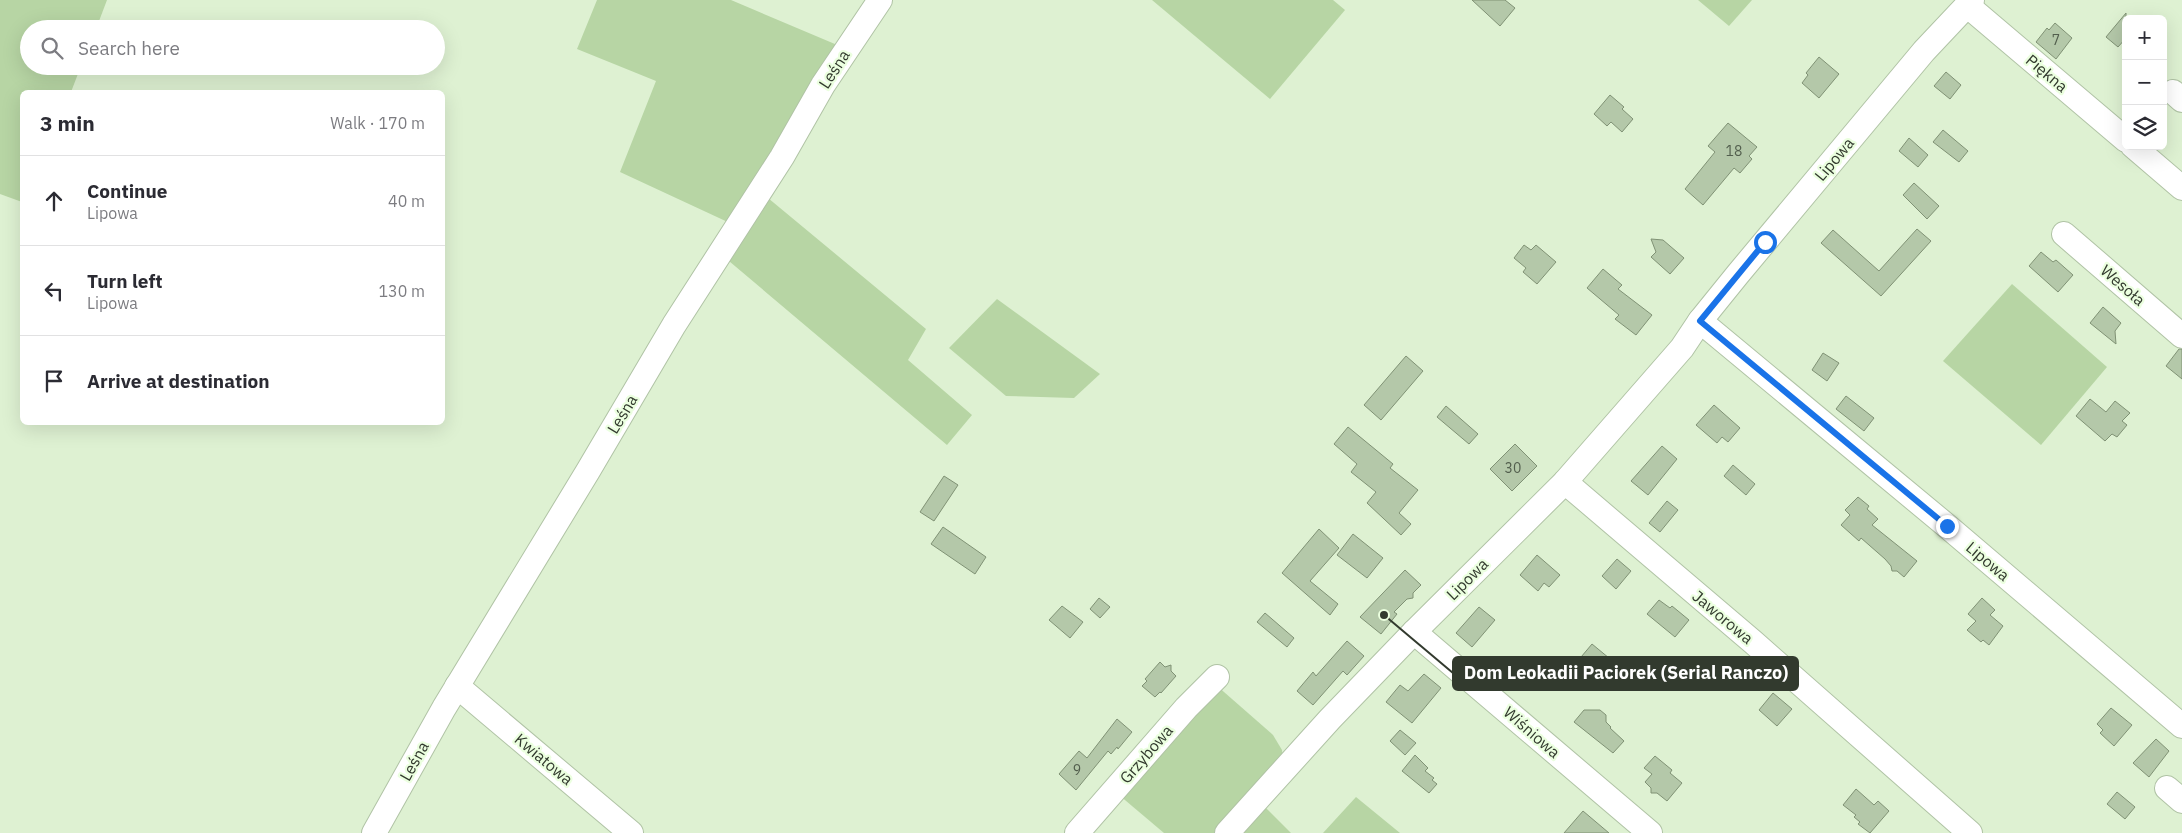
<!DOCTYPE html>
<meta charset="utf-8">
<style>
body{margin:0;font-family:"IBM Plex Sans",sans-serif;background:#f7f7f7;color:#2b2b33}
.controls{position:absolute;right:15px;top:15px;display:grid;overflow:hidden;border-radius:8px;box-shadow:0 5px 20px #0002}
.controls button{width:45px;height:45px;display:grid;place-items:center;padding:0;border:0;border-bottom:1px solid #e1e1e2;background:#fff;color:#2b2b33;font:25px sans-serif}
.stop{position:absolute;width:15px;height:15px;margin:-11px;border:4px solid #1a73e8;border-radius:50%;background:#fff}
.stop.end{background:#1a73e8;border-color:#fff;box-shadow:0 1px 5px #0008}
.list{margin:0;padding:0;list-style:none}
h2{display:flex;justify-content:space-between;align-items:center;height:65px;margin:0;padding:0 20px;font-size:21px}
h2 small{font-size:16px;font-weight:400;color:#7c7c81}
.list li{display:grid;grid-template-columns:32px 1fr auto;gap:15px;align-items:center;box-sizing:border-box;height:90px;padding:0 20px;border-top:1px solid #e1e1e2}
.list b{display:block;font-size:19px;white-space:nowrap}
.list p{margin:0;font-size:16px;white-space:nowrap;color:#7c7c81}
.list em{font-size:16px;font-style:normal;color:#7c7c81}
.icon{flex:none;width:28px;height:28px;fill:none;stroke:currentColor;stroke-width:2;stroke-linecap:round;stroke-linejoin:round}
.map{position:relative;flex:none;width:2182px;height:833px;overflow:hidden}
.search{position:absolute;background:#fff;box-shadow:0 5px 20px #0002;left:20px;top:20px;width:425px;height:55px;display:flex;align-items:center;gap:12px;box-sizing:border-box;padding:0 18px;border-radius:28px;color:#7c7c81;font-size:19px}
.panel{position:absolute;background:#fff;box-shadow:0 5px 20px #0002;left:20px;top:90px;width:425px;height:335px;border-radius:8px}
.map>svg:first-child{display:block}
.green{fill:#b7d5a4}
.building{fill:#b4c8a9;stroke:#809275}
.lines{fill:none;stroke-linecap:round;stroke-linejoin:round}
.minor-casing{stroke:#b0c3a5;stroke-width:26}
.minor{stroke:#fff;stroke-width:24}
.route{stroke:#1a73e8;stroke-width:6}
.labels{text-anchor:middle;stroke-width:4.5;stroke-linejoin:round;paint-order:stroke}
.number-label{font-size:14px;fill:#525e4d}
.street-label{font-size:16px;fill:#323a2e;stroke:#ebffdf}
.leader{fill:none;stroke:#323a2e;stroke-width:2}
.callout-dot{fill:#323a2e;stroke:#ebffdf;stroke-width:2}
.callout{fill:#323a2e;stroke:#323a2e;stroke-width:2}
.callout-label{font-size:18px;text-anchor:middle;font-weight:bold;fill:#fff}
</style>
<div class="map">
<svg width="2182" height="833" viewBox="0 0 2182 833">
<rect width="100%" height="100%" fill="#def1d2"/>
<g class="green">
<polygon points="0,0 107,0 96,29 29,29 29,66 81,66 71,92 22,92 22,202 0,194"/>
<polygon points="597,0 731,0 842,47 732,224 620,172 656,81 577,49"/>
<polygon points="1152,0 1333,0 1345,10 1270,99"/>
<polygon points="1698,0 1752,0 1729,26"/>
<polygon points="762,193 926,329 908,360 972,415 947,445 723,256"/>
<polygon points="2012,284 2107,367 2041,445 1943,361"/>
<polygon points="997,299 1100,374 1074,398 1006,396 949,348"/>
<polygon points="1216,685 1273,735 1282,750 1283,763 1216,833 1164,833 1119,795"/>
<polygon points="1356,797 1400,833 1323,833"/>
<polygon points="1262,804 1291,833 1235,833"/>
</g>
<g class="building">
<polygon points="1472,0 1505,0 1515,8 1500,26"/>
<polygon points="2126,13 2126,38 2118,47 2106,37"/>
<polygon points="2055,23 2072,38 2056,59 2036,42 2047,28 2049,30"/>
<polygon points="1819,57 1839,74 1819,98 1802,83 1808,75 1806,73"/>
<polygon points="1946,72 1961,85 1950,99 1934,86"/>
<polygon points="1610,95 1624,107 1622,109 1633,119 1622,132 1611,122 1607,126 1594,114"/>
<polygon points="1728,123 1757,147 1749,156 1752,159 1740,173 1734,168 1703,205 1685,189 1715,152 1708,146"/>
<polygon points="1943,130 1968,151 1959,162 1933,142"/>
<polygon points="1909,138 1928,155 1918,167 1899,151"/>
<polygon points="1914,183 1939,206 1927,219 1903,195"/>
<polygon points="1917,229 1931,241 1881,296 1821,243 1833,230 1879,271"/>
<polygon points="1651,239 1663,240 1684,258 1670,274 1651,257 1656,252"/>
<polygon points="1524,245 1531,250 1536,245 1556,262 1537,284 1523,272 1526,268 1514,258"/>
<polygon points="2041,252 2053,262 2056,260 2073,275 2058,292 2029,266"/>
<polygon points="1603,269 1622,285 1618,289 1652,315 1636,335 1615,319 1619,315 1587,288"/>
<polygon points="2103,307 2121,323 2115,331 2116,344 2090,323"/>
<polygon points="2179,349 2182,349 2182,379 2166,366"/>
<polygon points="1823,353 1839,363 1827,381 1812,370"/>
<polygon points="1406,356 1423,371 1381,420 1364,405"/>
<polygon points="1846,396 1874,418 1864,431 1836,409"/>
<polygon points="2090,399 2106,412 2115,401 2130,413 2122,421 2127,425 2117,437 2112,434 2105,441 2076,416"/>
<polygon points="1714,405 1740,428 1728,442 1722,437 1717,443 1696,425"/>
<polygon points="1446,406 1478,434 1469,444 1437,417"/>
<polygon points="1348,427 1393,464 1390,468 1418,490 1399,513 1411,524 1401,535 1367,503 1376,492 1351,472 1357,464 1334,444"/>
<polygon points="1515,444 1537,466 1512,491 1490,469"/>
<polygon points="1662,446 1677,459 1648,495 1631,481"/>
<polygon points="1733,465 1755,484 1746,495 1724,476"/>
<polygon points="944,476 958,485 934,521 920,512"/>
<polygon points="1858,497 1869,506 1867,509 1878,519 1872,525 1917,561 1904,577 1897,571 1892,571 1891,566 1885,559 1861,538 1859,541 1841,525 1850,515 1845,510"/>
<polygon points="1667,501 1678,510 1660,532 1649,523"/>
<polygon points="943,527 986,557 975,574 931,544"/>
<polygon points="1319,529 1339,548 1310,581 1338,604 1330,615 1282,573"/>
<polygon points="1353,534 1383,558 1367,578 1337,555"/>
<polygon points="1537,555 1560,575 1549,587 1544,583 1538,591 1520,575"/>
<polygon points="1617,559 1631,571 1616,589 1602,576"/>
<polygon points="1405,570 1421,585 1413,593 1413,598 1407,599 1394,612 1397,614 1381,634 1360,617"/>
<polygon points="1099,598 1110,607 1100,618 1090,609"/>
<polygon points="1982,598 1995,610 1990,615 2003,626 1989,645 1983,640 1981,642 1967,630 1976,621 1968,614"/>
<polygon points="1659,600 1670,608 1672,606 1689,620 1675,637 1647,614"/>
<polygon points="1062,606 1083,622 1070,638 1049,620"/>
<polygon points="1479,607 1495,620 1472,647 1456,633"/>
<polygon points="1265,613 1294,638 1287,647 1257,622"/>
<polygon points="1347,641 1364,656 1347,675 1343,671 1313,705 1297,691 1313,672 1316,676"/>
<polygon points="1592,644 1615,663 1599,682 1576,663"/>
<polygon points="1529,659 1541,669 1525,690 1520,686 1518,688 1506,678 1520,662 1524,665"/>
<polygon points="1160,662 1165,667 1171,665 1171,671 1176,676 1161,693 1160,692 1155,697 1142,686 1147,681 1145,679"/>
<polygon points="1424,674 1441,688 1412,723 1386,702 1400,685 1408,691"/>
<polygon points="1773,693 1792,709 1777,726 1759,710"/>
<polygon points="2111,708 2132,725 2114,746 2100,733 2103,730 2097,724"/>
<polygon points="1584,710 1600,710 1606,715 1606,722 1611,727 1610,728 1624,741 1613,753 1574,722"/>
<polygon points="1117,719 1132,732 1118,749 1117,747 1111,754 1108,751 1076,790 1059,774 1079,751 1087,758"/>
<polygon points="1400,730 1416,743 1405,755 1390,741"/>
<polygon points="2156,739 2169,751 2149,777 2133,763"/>
<polygon points="1415,755 1428,768 1425,771 1434,778 1432,780 1437,784 1429,793 1402,771"/>
<polygon points="1655,756 1672,770 1670,773 1682,783 1667,801 1657,793 1651,793 1651,788 1645,782 1652,774 1644,768"/>
<polygon points="1856,789 1874,805 1878,801 1889,811 1870,833 1858,824 1860,822 1854,817 1856,815 1843,805"/>
<polygon points="2117,792 2135,807 2125,819 2107,804"/>
<polygon points="1583,811 1609,833 1564,833"/>
</g>
<g class="lines">
<g class="minor-casing">
<g id="minor">
<polyline points="1968,6 2126,140"/>
<polyline points="2173,92 2182,100"/>
<polyline points="2133,146 2182,188"/>
<polyline points="2064,234 2182,336"/>
<polyline points="1700,321 1947,526 2182,726"/>
<polyline points="1565,482 1753,642 1970,833"/>
<polyline points="1414,632 1650,833"/>
<polyline points="457,686 631,833"/>
<polyline points="2167,788 2182,801"/>
<polyline points="374,833 444,708 588,471 674,325 782,157 823,85 880,0"/>
<polyline points="1077,833 1186,708 1217,677"/>
<polyline points="1227,833 1330,719 1414,632 1565,482 1682,348 1700,321 1738,274 1924,51 1972,0"/>
</g>
</g>
<use href="#minor" class="minor"/>
</g>
<g class="lines">
<polyline class="route" points="1765,242 1700,321 1947,526"/>
</g>
<g class="labels">
<g class="number-label">
<text x="2056" y="45">7</text>
<text x="1734" y="156">18</text>
<text x="1513" y="473">30</text>
<text x="1077" y="775">9</text>
</g>
<g class="street-label">
<text transform="translate(834 69) rotate(-57)" y="6">Leśna</text>
<text transform="translate(2047 73) rotate(40)" y="6">Piękna</text>
<text transform="translate(1834 159) rotate(-50)" y="6">Lipowa</text>
<text transform="translate(2123 285) rotate(41)" y="6">Wesoła</text>
<text transform="translate(622 414) rotate(-59)" y="6">Leśna</text>
<text transform="translate(1988 561) rotate(40)" y="6">Lipowa</text>
<text transform="translate(1467 579) rotate(-45)" y="6">Lipowa</text>
<text transform="translate(1723 617) rotate(40)" y="6">Jaworowa</text>
<text transform="translate(1532 732) rotate(41)" y="6">Wiśniowa</text>
<text transform="translate(1146 754) rotate(-49)" y="6">Grzybowa</text>
<text transform="translate(544 759) rotate(40)" y="6">Kwiatowa</text>
<text transform="translate(414 761) rotate(-61)" y="6">Leśna</text>
</g>
</g>
<path class="leader" d="M1384 615L1453 673"/>
<circle class="callout-dot" cx="1384" cy="615" r="5"/>
<rect class="callout" x="1453" y="657" width="345" height="33" rx="5"/>
<g class="callout-label">
<text x="1626" y="679">Dom Leokadii Paciorek (Serial Ranczo)</text>
</g>
</svg>
<div class="controls">
<button>+</button>
<button>−</button>
<button><svg class="icon" aria-label="layers" viewBox="0 0 24 24"><path d="M12 4l9 5-9 5-9-5zM3 14l9 5 9-5"/></svg></button>
</div>
<div class="stop" style="left:1765px;top:242px"></div>
<div class="stop end" style="left:1947px;top:526px"></div>
<div class="search"><svg class="icon" aria-label="search" viewBox="0 0 24 24"><circle cx="10" cy="10" r="6"/><path d="M15 15l6 6"/></svg>Search here</div>
<section class="panel">
<h2>3 min<small>Walk · 170 m</small></h2>
<ul class="list">
<li><svg class="icon" aria-label="ahead" viewBox="0 0 24 24"><path d="M12 20V5M6 11l6-6 6 6"/></svg><div><b>Continue</b><p>Lipowa</p></div><em>40 m</em></li>
<li><svg class="icon" aria-label="left" viewBox="0 0 24 24"><path d="M17 20v-9H6M10 6l-5 5 5 5"/></svg><div><b>Turn left</b><p>Lipowa</p></div><em>130 m</em></li>
<li><svg class="icon" aria-label="arrive" viewBox="0 0 24 24"><path d="M6 21V4h12l-3 4 3 4H6"/></svg><div><b>Arrive at destination</b></div></li>
</ul>
</section>
</div>
